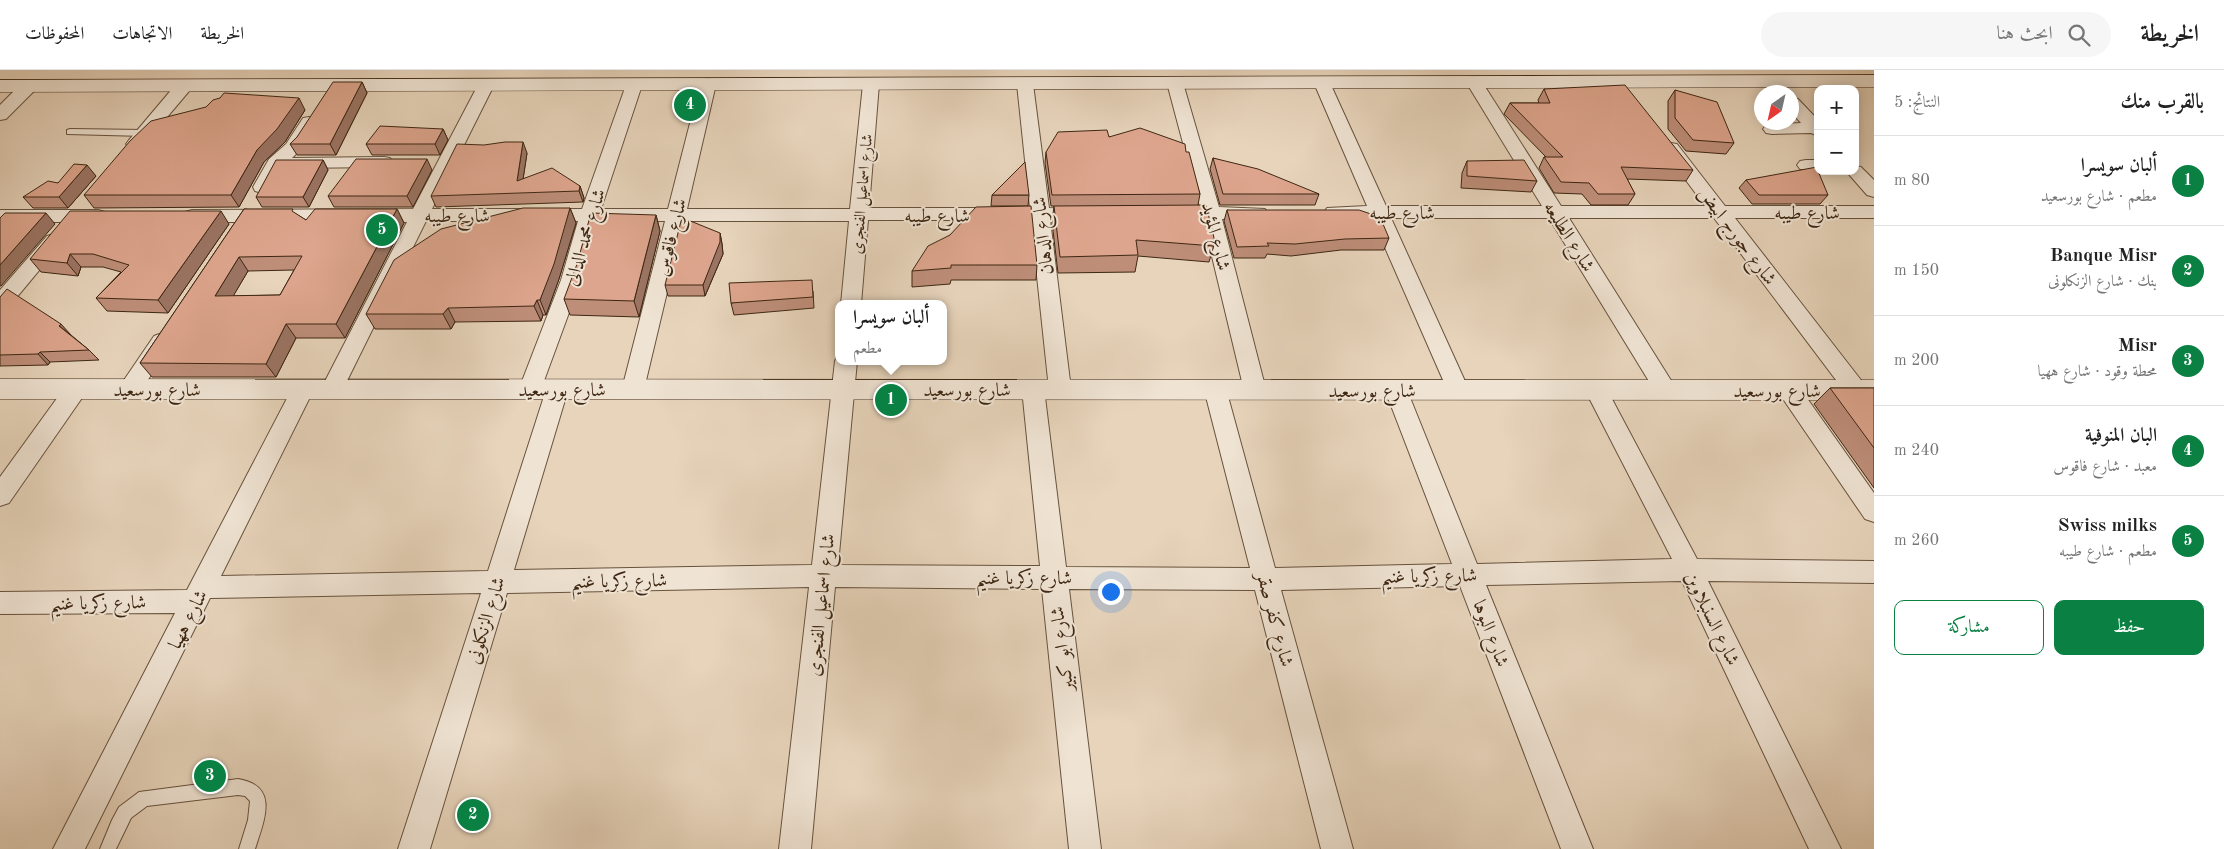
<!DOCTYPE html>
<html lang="ar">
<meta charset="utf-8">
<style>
body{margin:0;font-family:"Old Standard TT",Amiri,serif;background:#f6f6f6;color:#222;direction:rtl}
.controls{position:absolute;right:15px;top:15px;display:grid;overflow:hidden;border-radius:10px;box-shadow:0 2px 12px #0003}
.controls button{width:45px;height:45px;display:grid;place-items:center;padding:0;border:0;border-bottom:1px solid #e0e0e0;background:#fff;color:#222;font:25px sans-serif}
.compass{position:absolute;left:1754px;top:15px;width:45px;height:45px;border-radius:50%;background:#fff;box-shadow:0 2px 12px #0003;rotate:214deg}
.you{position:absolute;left:1110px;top:521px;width:18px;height:18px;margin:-12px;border:4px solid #fff;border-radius:50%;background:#1a73e8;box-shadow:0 0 0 8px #1a73e833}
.badge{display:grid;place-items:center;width:32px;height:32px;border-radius:50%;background:#0b8043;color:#fff;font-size:16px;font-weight:700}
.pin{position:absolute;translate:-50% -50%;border:2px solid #fff;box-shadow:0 1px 5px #0006}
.popup{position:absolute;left:835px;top:230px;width:112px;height:65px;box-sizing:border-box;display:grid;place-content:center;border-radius:10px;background:#fff;filter:drop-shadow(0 1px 4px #0005);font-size:16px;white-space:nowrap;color:#767676}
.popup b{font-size:19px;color:#222}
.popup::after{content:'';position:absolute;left:50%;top:100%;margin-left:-10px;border:10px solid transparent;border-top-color:#fff}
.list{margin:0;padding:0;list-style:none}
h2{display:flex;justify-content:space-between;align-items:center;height:65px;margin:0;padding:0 20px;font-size:21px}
h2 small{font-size:16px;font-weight:400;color:#767676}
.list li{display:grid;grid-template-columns:32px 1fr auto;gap:15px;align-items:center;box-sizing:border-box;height:90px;padding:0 20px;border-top:1px solid #e0e0e0}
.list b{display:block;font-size:19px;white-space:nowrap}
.list p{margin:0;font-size:16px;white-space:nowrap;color:#767676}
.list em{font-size:16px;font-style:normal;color:#767676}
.actions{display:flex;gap:10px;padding:15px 20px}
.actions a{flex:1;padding:11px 0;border:1px solid #0b8043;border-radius:10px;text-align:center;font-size:18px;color:#0b8043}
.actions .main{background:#0b8043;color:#fff}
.icon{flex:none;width:28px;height:28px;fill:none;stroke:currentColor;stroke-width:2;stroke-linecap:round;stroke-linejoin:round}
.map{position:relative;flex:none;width:1874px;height:779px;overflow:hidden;direction:ltr}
header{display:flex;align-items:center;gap:30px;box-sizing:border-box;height:70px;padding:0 25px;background:#fff;border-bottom:1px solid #e0e0e0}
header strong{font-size:24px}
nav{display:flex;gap:28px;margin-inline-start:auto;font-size:18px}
.search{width:350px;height:45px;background:#f6f6f6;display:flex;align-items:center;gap:12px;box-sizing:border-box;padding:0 18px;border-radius:28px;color:#767676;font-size:19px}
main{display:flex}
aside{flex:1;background:#fff}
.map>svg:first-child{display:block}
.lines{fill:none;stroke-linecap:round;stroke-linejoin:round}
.lane-casing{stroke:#68523d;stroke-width:2}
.street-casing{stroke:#68523d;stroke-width:2}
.secondary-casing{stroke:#3e2713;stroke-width:1}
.lane{fill:#efe3d3;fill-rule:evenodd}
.street{fill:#efe3d3;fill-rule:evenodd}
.secondary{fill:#efe3d3;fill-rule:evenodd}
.wall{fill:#be8e79;stroke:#3e2713;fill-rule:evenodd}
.shaded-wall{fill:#9b7463;stroke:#3e2713}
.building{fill:#dda58d;stroke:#3e2713;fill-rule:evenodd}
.labels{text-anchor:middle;stroke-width:4;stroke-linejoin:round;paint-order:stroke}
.far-street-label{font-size:16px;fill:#3e2713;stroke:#efe3d3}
.street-label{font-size:19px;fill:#3e2713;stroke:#efe3d3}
</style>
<header>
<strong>الخريطة</strong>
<div class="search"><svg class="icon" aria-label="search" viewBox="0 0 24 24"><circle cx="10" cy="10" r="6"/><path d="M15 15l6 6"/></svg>ابحث هنا</div>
<nav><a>الخريطة</a><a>الاتجاهات</a><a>المحفوظات</a></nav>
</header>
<main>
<aside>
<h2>بالقرب منك<small>النتائج: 5</small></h2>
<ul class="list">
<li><span class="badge">1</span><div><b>ألبان سويسرا</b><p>مطعم · شارع بورسعيد</p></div><em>80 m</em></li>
<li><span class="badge">2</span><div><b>Banque Misr</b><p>بنك · شارع الزنكلونى</p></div><em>150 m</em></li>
<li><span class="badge">3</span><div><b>Misr</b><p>محطة وقود · شارع ههيا</p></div><em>200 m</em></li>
<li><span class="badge">4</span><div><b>البان المنوفية</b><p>معبد · شارع فاقوس</p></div><em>240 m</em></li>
<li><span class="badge">5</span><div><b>Swiss milks</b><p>مطعم · شارع طيبه</p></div><em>260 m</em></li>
</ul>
<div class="actions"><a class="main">حفظ</a><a>مشاركة</a></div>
</aside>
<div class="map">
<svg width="1874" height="779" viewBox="0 0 1874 779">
<rect width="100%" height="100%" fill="#e7d4bb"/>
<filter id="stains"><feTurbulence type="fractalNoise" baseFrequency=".004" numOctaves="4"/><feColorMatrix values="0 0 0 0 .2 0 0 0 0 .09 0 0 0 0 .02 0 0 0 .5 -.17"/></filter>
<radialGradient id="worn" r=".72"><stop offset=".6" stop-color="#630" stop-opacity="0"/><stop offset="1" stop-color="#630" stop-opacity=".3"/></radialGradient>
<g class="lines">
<g class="lane-casing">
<g id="lane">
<polygon points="70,59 145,60 150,63 145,66 67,64 67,60"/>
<path d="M 238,709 C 280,716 264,750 255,779 L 239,779 L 248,750 L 250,731 L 245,726 L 238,725 L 147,736 L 131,748 L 116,779 L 100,779 L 112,750 L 119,737 L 139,722 Z"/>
</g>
</g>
<g class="street-casing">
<g id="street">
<polygon points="1474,7 1480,8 1482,12 1561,136 1705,136 1662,78 1665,74 1671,73 1677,74 1725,136 1874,136 1874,148 1735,148 1864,314 1867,320 1864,326 1856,328 1848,326 1714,148 1569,148 1677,320 1674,326 1666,328 1658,326 1549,148 1391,148 1469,320 1466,326 1458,328 1450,326 1372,148 1327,146 1324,142 1327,138 1367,136 1314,13 1316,9 1328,9 1330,13 1386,136 1542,136 1466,12 1468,8"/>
<polygon points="1175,8 1181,9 1183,13 1219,137 1265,139 1268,143 1265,147 1222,149 1266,320 1263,326 1255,328 1247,326 1244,320 1203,149 1170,147 1167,143 1170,139 1200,137 1167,13 1169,9"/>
<polygon points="708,9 714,10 716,14 687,139 850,139 863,14 865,10 877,10 879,14 869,138 1030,138 1017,14 1019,10 1031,10 1033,14 1049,138 1093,140 1096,144 1093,148 1050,150 1071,319 1068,325 1060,327 1052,325 1049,319 1031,150 868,150 861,234 841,234 849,151 684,151 644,319 641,325 633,327 625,325 622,319 665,151 597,151 581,210 541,319 538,325 530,327 522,325 519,319 561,210 578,151 426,151 343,319 340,325 332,327 324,325 321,319 407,152 192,152 185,150 182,146 185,142 192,140 413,139 478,15 480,11 492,11 494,15 432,139 582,139 626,15 628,11 640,11 642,15 601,139 668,139 700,14 702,10"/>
<polygon points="29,11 35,12 37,16 35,20 6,49 0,50 0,35 23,12"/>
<polygon points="184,11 190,12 192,16 190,20 141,78 135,79 129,78 126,74 129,70 178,12"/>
<polygon points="1792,28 1798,29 1818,50 1818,66 1811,63 1772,64 1766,63 1763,59 1766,55 1801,53 1792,43"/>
<polygon points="309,47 315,48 318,52 299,81 292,88 384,87 390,88 393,92 390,96 384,97 292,98 284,95 269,121 262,123 255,121 253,117 269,89 286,74 303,48"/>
<polygon points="1806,90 1818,90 1818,100 1800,99 1797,95 1800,91"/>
<polygon points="1855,96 1861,97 1874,110 1874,127 1867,125 1846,101 1855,101"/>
<polygon points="0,140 98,140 105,142 108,146 105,150 98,152 0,152"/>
<polygon points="54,164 61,166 64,170 61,174 7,239 0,241 0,220 47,166"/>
<polygon points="162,263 170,266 173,271 170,276 138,325 130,327 122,325 119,319 122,313 154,266"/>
<polygon points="838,285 838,291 857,291 838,495 1040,496 1022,319 1025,313 1033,311 1041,313 1044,319 1066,497 1250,498 1204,319 1207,313 1215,311 1223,313 1226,319 1275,498 1452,494 1385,320 1388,314 1396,312 1404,314 1407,320 1477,494 1672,489 1585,320 1588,314 1596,312 1604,314 1697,489 1874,491 1874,513 1708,511 1841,779 1809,779 1682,511 1486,515 1593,779 1561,779 1460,516 1281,520 1353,779 1321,779 1255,520 1069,519 1101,779 1069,779 1042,519 835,517 811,779 779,779 809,517 507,523 430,779 398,779 481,523 210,528 85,779 53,779 175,543 0,544 0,522 187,520 295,313 303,311 311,313 314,319 221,506 488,501 546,320 549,314 557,312 565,314 568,320 514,500 812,495 835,291"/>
<polygon points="76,311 84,313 87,319 84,325 9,433 0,436 0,407 68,313"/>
<polygon points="1789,312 1797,314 1874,423 1874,452 1865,449 1781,326 1778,320 1781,314"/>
</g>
</g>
<g class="secondary-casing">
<g id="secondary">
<polygon points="1874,5 1874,17 0,22 0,10"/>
<polygon points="0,309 1874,310 1874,330 0,329"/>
</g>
</g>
<use href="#lane" class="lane"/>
<use href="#street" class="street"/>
<use href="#secondary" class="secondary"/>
</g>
<g class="wall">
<polygon points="362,12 367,23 336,85 297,85 290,74 297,67"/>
<polygon points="1544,19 1693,100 1686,111 1627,109 1635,124 1628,135 1591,135 1582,124 1554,123 1539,98 1544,87 1546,87 1504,44 1510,33 1539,33 1538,30"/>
<polygon points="1675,20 1734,73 1726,84 1686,81 1668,59 1668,31"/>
<polygon points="305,40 285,72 264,92 239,137 94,138 84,125"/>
<polygon points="443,59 448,70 440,85 372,85 366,74"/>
<polygon points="1109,67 1186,82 1200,124 1198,135 1215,172 1209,192 1138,186 1135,202 1058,203 1052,152 1054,136 1051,136 1045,93 1046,82"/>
<polygon points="527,83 523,109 580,116 584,128 583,132 436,137 431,126"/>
<polygon points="1213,88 1319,124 1315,135 1220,135 1210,99"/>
<polygon points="323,90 328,100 309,137 262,137 256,127"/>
<polygon points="1467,91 1537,111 1531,122 1461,118 1462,103"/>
<polygon points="432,100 413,137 334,137 328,126"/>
<polygon points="96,106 68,138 33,138 23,127 58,113"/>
<polygon points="1746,110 1828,125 1820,134 1752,134 1739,118"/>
<polygon points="992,125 1029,125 1028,136 991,136"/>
<polygon points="570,138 576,153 559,209 546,245 543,245 541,251 455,252 451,259 375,259 366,244"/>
<path d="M 244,139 L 296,144 L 306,150 L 397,139 L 404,153 L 345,268 L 296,268 L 276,307 L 152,307 L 140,293 ZM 294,200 L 280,225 L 233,226 L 248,201 Z"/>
<polygon points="1227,140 1389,168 1384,180 1341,180 1291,186 1267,184 1265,188 1234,188 1224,151"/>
<polygon points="656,145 660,161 639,247 570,245 564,229"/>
<polygon points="229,154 168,243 107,241 96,228 121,202 103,197 81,197 78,206 41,202 30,189"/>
<polygon points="720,163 722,174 723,184 705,226 668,226 665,215"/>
<polygon points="950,165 1037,195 1036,210 951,210 950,214 912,217 912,201"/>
<polygon points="813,221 814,238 734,245 731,233"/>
<polygon points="0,227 71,265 89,280 99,290 50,292 48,295 0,296"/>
<polygon points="1830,318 1874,318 1874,418 1814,334"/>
</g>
<g class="shaded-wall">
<polygon points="362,12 367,23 336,85 330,74"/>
<polygon points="299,28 305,40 285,72 264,92 239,137 231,125 257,80"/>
<polygon points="443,59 448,70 440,85 435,74"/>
<polygon points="523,72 527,83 521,123 517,111"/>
<polygon points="427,89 432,100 413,137 407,126"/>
<polygon points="323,90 328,100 309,137 303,127"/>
<polygon points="87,95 96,106 68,138 59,127"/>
<polygon points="580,116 584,128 583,132 579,121"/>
<polygon points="570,138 576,153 559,209 546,245 540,230"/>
<polygon points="397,139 404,153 345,268 336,254"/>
<polygon points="221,141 229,154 168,243 158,230"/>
<polygon points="46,143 55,154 1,216 0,216 0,195"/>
<polygon points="656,145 660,161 639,247 634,231"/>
<polygon points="720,163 722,174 723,184 705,226 703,215"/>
<polygon points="70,184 81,197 78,206 67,193"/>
<polygon points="239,187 248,201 225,240 215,226"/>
<polygon points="537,230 543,245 541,251 534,236"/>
<polygon points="448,238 455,252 451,259 443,244"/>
<polygon points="61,254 71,265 59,256"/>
<polygon points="286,254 296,268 276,307 266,294"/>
<polygon points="40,282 50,292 48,295 38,284"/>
</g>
<g class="building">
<polygon points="333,12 362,12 330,74 290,74 297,67"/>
<polygon points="1625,15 1693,100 1621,97 1635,124 1598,124 1589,113 1561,112 1544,87 1563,87 1510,33 1550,33 1544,19"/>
<polygon points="1675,20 1717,32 1734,73 1693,70 1675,48"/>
<polygon points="224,23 299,28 277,59 257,80 231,125 84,125 130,71 151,51 206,37 213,30 220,28"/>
<polygon points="380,56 443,59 435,74 366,74"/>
<polygon points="1140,58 1185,74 1186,82 1189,82 1200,124 1052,125 1046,82 1058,62 1107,60 1109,67"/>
<polygon points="505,72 523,72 517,111 552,98 580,116 579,121 431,126 457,74 484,75"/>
<polygon points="1213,88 1258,99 1319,124 1223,124"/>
<polygon points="356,89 427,89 407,126 328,126"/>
<polygon points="276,90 323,90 303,127 256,127"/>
<polygon points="1524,90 1537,111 1467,106 1467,91"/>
<polygon points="1025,92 1029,125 992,125"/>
<polygon points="74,94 87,95 59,127 23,127 48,111 58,113"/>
<polygon points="1817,97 1818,101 1828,125 1759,125 1746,110"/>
<polygon points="1206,135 1215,172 1213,172 1214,176 1136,170 1138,185 1060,187 1054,136"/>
<polygon points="1031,136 1037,195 951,195 951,198 912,201 928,176 950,165 976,137"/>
<polygon points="523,138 570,138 554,194 540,230 537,230 534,236 448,238 443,244 366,244 394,190 441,159"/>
<path d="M 244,139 L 293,139 L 292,141 L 306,150 L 315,139 L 397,139 L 336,254 L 286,254 L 266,294 L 140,293 ZM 302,186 L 280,225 L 215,226 L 239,187 Z"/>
<polygon points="1227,140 1359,140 1380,147 1389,168 1345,169 1295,174 1267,173 1269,176 1237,177"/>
<polygon points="70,141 221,141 158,230 96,228 129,195 93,184 70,184 67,193 30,189"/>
<polygon points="5,143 46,143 0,195 0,148"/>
<polygon points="591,143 656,145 634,231 564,229 577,194"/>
<polygon points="683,148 720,163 720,172 703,215 665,215 681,151"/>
<polygon points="812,210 813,227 731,233 729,213"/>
<polygon points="7,219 61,254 59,256 89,280 40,282 38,284 0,285 0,227"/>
<polygon points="1830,318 1874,318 1874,378"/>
</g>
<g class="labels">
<g class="far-street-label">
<text transform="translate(861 124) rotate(-85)" y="6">شارع اسماعيل الفنجرى</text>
</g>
<g class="street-label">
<text x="1402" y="149">شارع طيبه</text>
<text x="1807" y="149">شارع طيبه</text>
<text x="457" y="152">شارع طيبه</text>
<text x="937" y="152">شارع طيبه</text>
<text transform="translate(1738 165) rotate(53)" y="7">شارع جورج ابيض</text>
<text transform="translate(1042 166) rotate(-96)" y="7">شارع الدهان</text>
<text transform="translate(1217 166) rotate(76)" y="7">شارع المؤيد</text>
<text transform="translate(1570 166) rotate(58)" y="7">شارع الطليعه</text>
<text transform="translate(584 167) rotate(-73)" y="7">شارع محمد الدالى</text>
<text transform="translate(670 167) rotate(-76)" y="7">شارع فاقوس</text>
<text x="157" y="326">شارع بورسعيد</text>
<text x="562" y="326">شارع بورسعيد</text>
<text x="967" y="326">شارع بورسعيد</text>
<text x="1372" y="327">شارع بورسعيد</text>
<text x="1777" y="327">شارع بورسعيد</text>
<text transform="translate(1429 505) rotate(-1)" y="7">شارع زكريا غنيم</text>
<text x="1024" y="514">شارع زكريا غنيم</text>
<text transform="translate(619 510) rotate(-1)" y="7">شارع زكريا غنيم</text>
<text transform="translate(98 532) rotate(-1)" y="7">شارع زكريا غنيم</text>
<text transform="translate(820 535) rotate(-84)" y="7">شارع اسماعيل الفنجرى</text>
<text transform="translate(1713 548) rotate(64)" y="7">شارع السنبلاوين</text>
<text transform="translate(187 549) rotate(-63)" y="7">شارع ههيا</text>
<text transform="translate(1276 549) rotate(75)" y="7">شارع كفر صقر</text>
<text transform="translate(485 550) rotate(-73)" y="7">شارع الزنكلونى</text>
<text transform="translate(1492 563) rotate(69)" y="7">شارع البوها</text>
<text transform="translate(1061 579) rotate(-97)" y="7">شارع ابو كبير</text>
</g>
</g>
<rect width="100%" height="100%" filter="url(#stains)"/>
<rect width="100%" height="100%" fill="url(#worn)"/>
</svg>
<div class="controls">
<button>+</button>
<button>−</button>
</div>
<svg class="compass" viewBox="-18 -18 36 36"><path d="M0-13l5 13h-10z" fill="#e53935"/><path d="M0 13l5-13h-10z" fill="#767676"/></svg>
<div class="you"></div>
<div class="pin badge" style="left:891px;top:330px">1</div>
<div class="popup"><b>ألبان سويسرا</b>مطعم</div>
<div class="pin badge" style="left:473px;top:745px">2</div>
<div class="pin badge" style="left:210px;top:706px">3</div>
<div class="pin badge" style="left:690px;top:35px">4</div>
<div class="pin badge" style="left:382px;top:160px">5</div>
</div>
</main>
